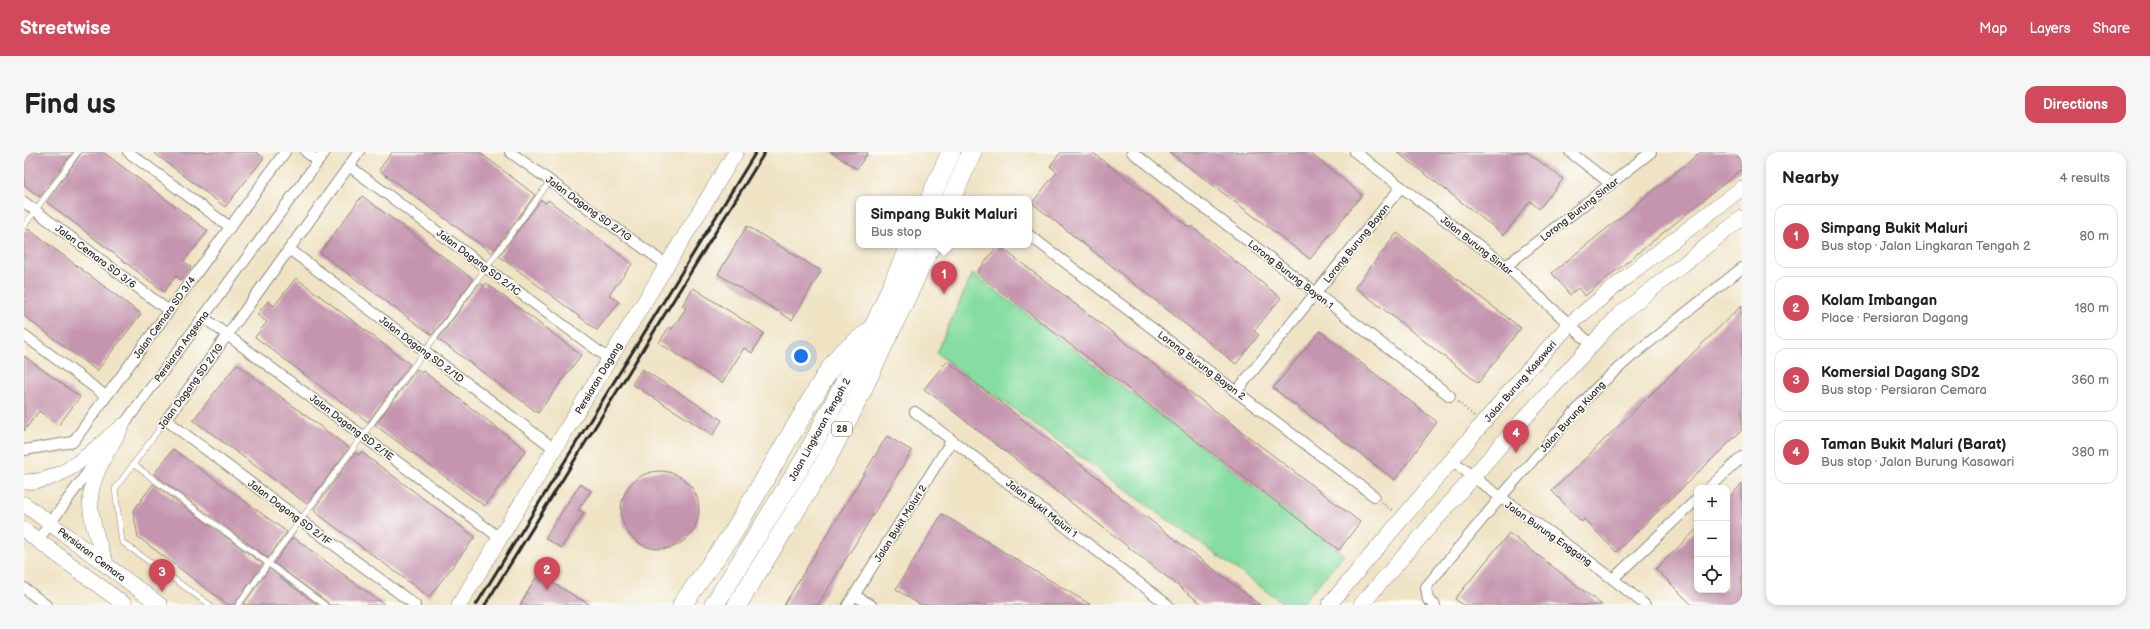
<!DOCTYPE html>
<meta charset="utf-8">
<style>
body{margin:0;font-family:"Balsamiq Sans",sans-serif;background:#f6f6f6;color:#222}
.controls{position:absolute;right:12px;bottom:12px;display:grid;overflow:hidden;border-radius:8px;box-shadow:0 2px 6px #0003}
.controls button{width:36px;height:36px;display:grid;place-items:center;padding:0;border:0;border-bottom:1px solid #e0e0e0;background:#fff;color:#222;font:20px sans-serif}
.you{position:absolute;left:777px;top:204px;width:14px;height:14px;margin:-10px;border:3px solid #fff;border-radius:50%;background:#1a73e8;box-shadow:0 0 0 6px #1a73e833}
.badge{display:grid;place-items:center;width:26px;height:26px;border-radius:50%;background:#d1495b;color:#fff;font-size:13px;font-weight:700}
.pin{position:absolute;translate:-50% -33px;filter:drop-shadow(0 1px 2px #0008)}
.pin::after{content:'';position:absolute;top:21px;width:14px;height:12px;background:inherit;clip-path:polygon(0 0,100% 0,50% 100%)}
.popup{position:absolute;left:832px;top:44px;width:176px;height:52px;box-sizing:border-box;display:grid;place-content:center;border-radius:8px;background:#fff;filter:drop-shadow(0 1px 3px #0005);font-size:13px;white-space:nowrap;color:#767676}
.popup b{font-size:15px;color:#222}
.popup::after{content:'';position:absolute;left:50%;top:100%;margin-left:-8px;border:8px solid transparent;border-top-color:#fff}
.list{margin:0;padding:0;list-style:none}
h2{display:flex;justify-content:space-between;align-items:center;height:52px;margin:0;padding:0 16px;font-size:17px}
h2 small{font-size:13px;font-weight:400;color:#767676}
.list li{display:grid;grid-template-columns:26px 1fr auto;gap:12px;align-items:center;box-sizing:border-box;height:64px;margin:0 8px 8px;padding:0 8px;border:1px solid #e0e0e0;border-radius:12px}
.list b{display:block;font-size:15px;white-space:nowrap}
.list p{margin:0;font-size:13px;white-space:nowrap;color:#767676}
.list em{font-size:13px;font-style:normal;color:#767676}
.icon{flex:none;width:22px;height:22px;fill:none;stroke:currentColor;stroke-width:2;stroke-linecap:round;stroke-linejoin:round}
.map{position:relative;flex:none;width:1718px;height:453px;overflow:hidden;border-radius:12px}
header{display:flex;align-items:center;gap:24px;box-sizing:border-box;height:56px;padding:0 20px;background:#d1495b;color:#fff}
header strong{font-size:19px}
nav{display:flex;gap:22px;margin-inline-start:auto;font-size:14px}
.intro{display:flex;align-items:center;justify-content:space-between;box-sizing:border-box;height:96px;padding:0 24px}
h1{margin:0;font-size:28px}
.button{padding:10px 18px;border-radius:12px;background:#d1495b;color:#fff;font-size:14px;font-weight:700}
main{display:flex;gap:24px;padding:0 24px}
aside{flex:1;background:#fff;border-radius:12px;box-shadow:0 2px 6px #0003}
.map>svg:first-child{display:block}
.green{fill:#86dda1;stroke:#588466}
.building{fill:#c595af}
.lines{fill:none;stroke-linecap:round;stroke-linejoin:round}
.lane-casing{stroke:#8d8778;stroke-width:6}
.street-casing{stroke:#8d8778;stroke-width:12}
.secondary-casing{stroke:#8d8778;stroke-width:16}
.highway-casing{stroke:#8d8778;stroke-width:20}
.path{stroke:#8d8778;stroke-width:2.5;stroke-dasharray:1 3;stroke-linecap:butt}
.lane{stroke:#fff;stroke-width:5}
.street{stroke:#fff;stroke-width:10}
.secondary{stroke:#fff;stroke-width:15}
.highway{stroke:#fff;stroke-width:19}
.rail{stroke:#2b2b2b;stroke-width:3}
.labels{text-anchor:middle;stroke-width:3;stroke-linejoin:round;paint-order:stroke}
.shield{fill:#fdfcf7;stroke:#6a6a68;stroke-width:1}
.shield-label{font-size:9px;font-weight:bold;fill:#2b2b2b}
.street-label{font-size:10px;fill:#2b2b2b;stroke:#fdfcf7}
</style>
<header>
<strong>Streetwise</strong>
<nav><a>Map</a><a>Layers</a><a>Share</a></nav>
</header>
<div class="intro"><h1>Find us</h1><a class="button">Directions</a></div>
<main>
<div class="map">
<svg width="1718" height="453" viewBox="0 0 1718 453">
<rect width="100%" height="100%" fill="#fdfcf7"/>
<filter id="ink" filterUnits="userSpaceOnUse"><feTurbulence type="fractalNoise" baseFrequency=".025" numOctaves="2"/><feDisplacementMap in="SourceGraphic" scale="8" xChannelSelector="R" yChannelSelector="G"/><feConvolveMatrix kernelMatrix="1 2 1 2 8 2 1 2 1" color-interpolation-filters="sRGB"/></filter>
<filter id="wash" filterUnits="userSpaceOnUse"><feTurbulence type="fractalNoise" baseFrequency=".012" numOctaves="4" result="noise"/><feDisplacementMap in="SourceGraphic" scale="16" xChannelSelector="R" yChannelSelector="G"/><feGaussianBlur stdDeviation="0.9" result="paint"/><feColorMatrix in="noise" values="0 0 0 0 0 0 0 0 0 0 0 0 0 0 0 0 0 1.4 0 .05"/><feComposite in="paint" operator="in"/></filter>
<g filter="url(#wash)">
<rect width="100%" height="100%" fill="#efe3c4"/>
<polygon class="green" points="949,121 1320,403 1276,453 1262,453 912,201"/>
<g id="blocks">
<g class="building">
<polygon points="0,0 49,0 16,45 0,33"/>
<polygon points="58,0 79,0 184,79 160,109 167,115 157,128 152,124 140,140 23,50"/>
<polygon points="129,0 232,0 240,6 201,55"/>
<polygon points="368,0 455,0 511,43 468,101 355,18"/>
<polygon points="807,0 844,0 833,17"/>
<polygon points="1037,0 1068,0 1166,76 1167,74 1257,146 1230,179 1235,183 1212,212 1008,51 1033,20 1026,14"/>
<polygon points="1145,0 1285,0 1338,43 1286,107"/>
<polygon points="1373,0 1503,0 1539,27 1515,57 1506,49 1480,83"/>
<polygon points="1677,0 1718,0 1718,17 1561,144 1554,136 1546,143 1528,121"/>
<polygon points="338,44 449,127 408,183 296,101"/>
<polygon points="517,48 522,51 524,48 608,112 585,143 595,150 573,178 475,104"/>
<polygon points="723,74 797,119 768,168 694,122"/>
<polygon points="4,77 117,162 73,219 0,164 0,83"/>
<polygon points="1373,81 1497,176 1454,231 1331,135"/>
<polygon points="974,93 1336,370 1315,398 953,121"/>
<polygon points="272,126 386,212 344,270 231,185 243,170 233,163 244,149 250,154"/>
<polygon points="456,131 460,134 462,131 557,203 514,261 414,187"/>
<polygon points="669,136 740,181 728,201 720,196 698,231 635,191 645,175 648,177 662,156 658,154"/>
<polygon points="1718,153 1718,278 1592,400 1560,367 1558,370 1528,339"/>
<polygon points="1296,179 1413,270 1371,328 1249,236"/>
<polygon points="0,204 56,245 34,274 15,259 0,279"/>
<polygon points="923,209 1087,336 1086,337 1236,453 1179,453 911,245 900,237"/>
<polygon points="213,212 325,296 283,352 169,268"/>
<polygon points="393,217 398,221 399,219 502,298 461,354 351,273"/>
<polygon points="618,217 698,268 689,283 608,232"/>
<polygon points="863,284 888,299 881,310 794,453 760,453"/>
<polygon points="149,297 263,380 244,406 130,322"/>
<polygon points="337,300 451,385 405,445 291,360 292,359 290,357 331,301 335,303"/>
<circle cx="636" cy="358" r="39"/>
<polygon points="129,332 239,412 210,453 204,453 114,385 109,359"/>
<polygon points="556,332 567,339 554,358 560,361 537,396 521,386"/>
<polygon points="1718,332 1718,453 1668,453 1632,417 1673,377 1673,438 1703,438 1703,347"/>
<polygon points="918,362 1006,416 1067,453 897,453 887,447 872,437"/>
<polygon points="1485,381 1515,404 1578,453 1439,453 1431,447"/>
<polygon points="269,385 339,437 361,453 305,453 303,450 250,411"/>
<polygon points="245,417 294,453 219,453"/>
<polygon points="514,422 566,453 496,453"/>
</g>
</g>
</g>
<g filter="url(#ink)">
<use href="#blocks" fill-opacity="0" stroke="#8d8778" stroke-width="1"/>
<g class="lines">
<g class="lane-casing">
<g id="lane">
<polyline points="0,74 54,0"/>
<polyline points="142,268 91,337 98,390 186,453"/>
<polyline points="109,312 301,453"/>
<polyline points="214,453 526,29"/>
</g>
</g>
<g class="street-casing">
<g id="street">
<polyline points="104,0 206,75"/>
<polyline points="282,0 294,9"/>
<polyline points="335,0 142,268 391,453"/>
<polyline points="486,0 643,113"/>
<polyline points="1108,0 1426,244"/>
<polyline points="1331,0 1482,114 1568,193"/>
<polyline points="1546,0 1587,32"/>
<polyline points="325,14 585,207"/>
<polyline points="0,50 145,159"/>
<polyline points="1005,83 1350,344"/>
<polyline points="265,97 531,297"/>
<polyline points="1482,114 1627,0"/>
<polyline points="179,165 476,386"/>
<polyline points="0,183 82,244"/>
<polyline points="1212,240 1377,35"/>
<polyline points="891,260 1144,453"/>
<polyline points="95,279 301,0"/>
<polyline points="0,298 49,290 261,0"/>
<path d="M 1429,309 C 1491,359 1560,401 1621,453"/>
<polyline points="1685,336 1718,305"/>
<polyline points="14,388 74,306"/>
<polyline points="1590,426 1673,347"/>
<polyline points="0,436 22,453"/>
<polyline points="830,443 847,453"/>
<polyline points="824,453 928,288"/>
<polyline points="1411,453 1404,448 1402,435 1476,346 1571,237 1608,204 1718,116"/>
</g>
</g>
<g class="secondary-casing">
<g id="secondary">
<path d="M 0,330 C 38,331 66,301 92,279"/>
<polyline points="0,352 136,453"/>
<polyline points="0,378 101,453"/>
<path d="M 83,414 C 75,392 62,360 68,336 C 73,314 87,294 98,274"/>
<polyline points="435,453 712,0"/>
<polyline points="1305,453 1503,219 1546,172 1612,117 1718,36"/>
<polyline points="1337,453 1497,270 1595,163 1718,66"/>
</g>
</g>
<g class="highway-casing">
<g id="highway">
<polyline points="906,47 927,0"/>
<polyline points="927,47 948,0"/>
<polyline points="658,453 709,381 802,223 817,202 845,180"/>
<polyline points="690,453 782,305 849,177 886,93"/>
<polyline points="713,453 799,314 829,257 907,93"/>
</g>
</g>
<g class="path">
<polyline points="1434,250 1450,264"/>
<polyline points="1357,350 1369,359"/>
</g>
<use href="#lane" class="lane"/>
<use href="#street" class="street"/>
<use href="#secondary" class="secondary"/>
<use href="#highway" class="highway"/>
<g class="rail">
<polyline points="452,453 732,0"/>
<polyline points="461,453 741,0"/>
</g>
</g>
</g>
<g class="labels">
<rect class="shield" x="808" y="270" width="20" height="14" rx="3"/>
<g class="shield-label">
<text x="818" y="280">28</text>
</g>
<g class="street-label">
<text transform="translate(565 56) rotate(36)" y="4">Jalan Dagang SD 2/1G</text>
<text transform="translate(1555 57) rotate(-38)" y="4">Lorong Burung Sintar</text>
<text transform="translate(1332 91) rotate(-51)" y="4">Lorong Burung Bayan</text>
<text transform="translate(1453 93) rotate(38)" y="4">Jalan Burung Sintar</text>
<text transform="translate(72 104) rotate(37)" y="4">Jalan Cemara SD 3/6</text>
<text transform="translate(455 110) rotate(37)" y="4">Jalan Dagang SD 2/1C</text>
<text transform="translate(1267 122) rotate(38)" y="4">Lorong Burung Bayan 1</text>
<text transform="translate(140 165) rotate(-54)" y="4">Jalan Cemara SD 3/4</text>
<text transform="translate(157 194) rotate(-54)" y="4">Persiaran Angsana</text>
<text transform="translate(398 197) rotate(37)" y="4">Jalan Dagang SD 2/1D</text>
<text transform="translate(1178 213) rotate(37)" y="4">Lorong Burung Bayan 2</text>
<text transform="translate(574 226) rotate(-59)" y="4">Persiaran Dagang</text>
<text transform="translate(1496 229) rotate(-49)" y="4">Jalan Burung Kasawari</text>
<text transform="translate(166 234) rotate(-54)" y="4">Jalan Dagang SD 2/1G</text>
<text transform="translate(1548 264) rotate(-48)" y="4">Jalan Burung Kuang</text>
<text transform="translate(328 275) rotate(37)" y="4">Jalan Dagang SD 2/1E</text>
<text transform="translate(795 277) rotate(-61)" y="4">Jalan Lingkaran Tengah 2</text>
<text transform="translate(1018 356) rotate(38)" y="4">Jalan Bukit Maluri 1</text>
<text transform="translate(266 360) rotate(37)" y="4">Jalan Dagang SD 2/1F</text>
<text transform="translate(876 371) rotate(-58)" y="4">Jalan Bukit Maluri 2</text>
<text transform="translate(1525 381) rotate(35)" y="4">Jalan Burung Enggang</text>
<text transform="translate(68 402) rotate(37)" y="4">Persiaran Cemara</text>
</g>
</g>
</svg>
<div class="controls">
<button>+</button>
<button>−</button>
<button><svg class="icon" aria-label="locate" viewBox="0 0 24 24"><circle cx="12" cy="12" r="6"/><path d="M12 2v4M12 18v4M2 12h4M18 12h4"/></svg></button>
</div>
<div class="you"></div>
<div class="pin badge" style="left:920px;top:142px">1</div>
<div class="popup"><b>Simpang Bukit Maluri</b>Bus stop</div>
<div class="pin badge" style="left:523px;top:438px">2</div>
<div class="pin badge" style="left:138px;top:440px">3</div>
<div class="pin badge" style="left:1492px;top:301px">4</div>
</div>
<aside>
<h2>Nearby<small>4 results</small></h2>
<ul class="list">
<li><span class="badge">1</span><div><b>Simpang Bukit Maluri</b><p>Bus stop · Jalan Lingkaran Tengah 2</p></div><em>80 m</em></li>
<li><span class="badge">2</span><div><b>Kolam Imbangan</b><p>Place · Persiaran Dagang</p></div><em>180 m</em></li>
<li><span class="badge">3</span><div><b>Komersial Dagang SD2</b><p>Bus stop · Persiaran Cemara</p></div><em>360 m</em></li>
<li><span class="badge">4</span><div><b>Taman Bukit Maluri (Barat)</b><p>Bus stop · Jalan Burung Kasawari</p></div><em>380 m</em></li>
</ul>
</aside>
</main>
